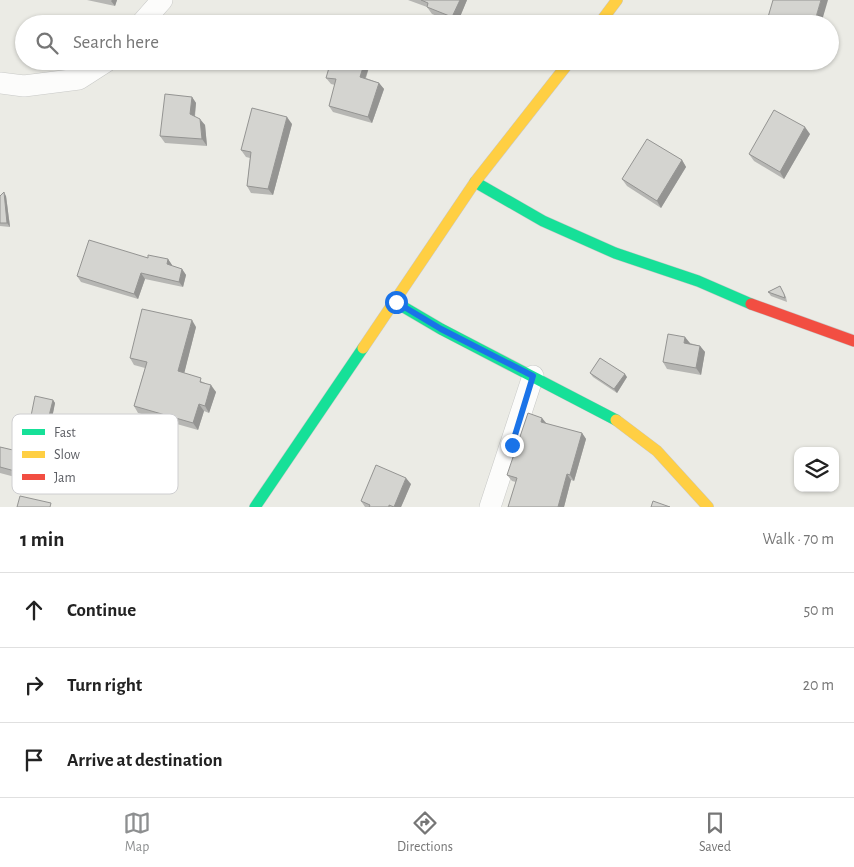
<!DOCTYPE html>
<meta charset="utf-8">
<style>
body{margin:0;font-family:"Alegreya Sans",sans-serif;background:#f6f6f6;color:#222}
.controls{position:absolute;right:15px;bottom:15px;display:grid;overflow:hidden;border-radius:10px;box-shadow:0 1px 4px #0004}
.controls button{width:45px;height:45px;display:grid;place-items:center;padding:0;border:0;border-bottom:1px solid #e0e0e0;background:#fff;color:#222;font:25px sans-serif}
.stop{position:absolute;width:15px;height:15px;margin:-11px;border:4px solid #1a73e8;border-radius:50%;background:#fff}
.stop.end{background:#1a73e8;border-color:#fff;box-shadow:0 1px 5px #0008}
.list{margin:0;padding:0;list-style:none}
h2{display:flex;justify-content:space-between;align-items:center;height:65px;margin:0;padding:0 20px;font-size:21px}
h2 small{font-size:16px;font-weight:400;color:#767676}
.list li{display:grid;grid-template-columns:32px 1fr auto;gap:15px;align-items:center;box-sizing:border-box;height:75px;padding:0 20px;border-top:1px solid #e0e0e0}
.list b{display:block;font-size:19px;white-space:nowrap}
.list em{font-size:16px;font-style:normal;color:#767676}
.icon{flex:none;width:28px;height:28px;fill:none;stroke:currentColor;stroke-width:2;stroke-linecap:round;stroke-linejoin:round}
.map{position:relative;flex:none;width:854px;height:507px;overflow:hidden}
.search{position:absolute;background:#fff;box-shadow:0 1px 4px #0004;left:15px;right:15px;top:15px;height:55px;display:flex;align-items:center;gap:12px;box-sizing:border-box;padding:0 18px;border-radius:28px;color:#767676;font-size:19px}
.sheet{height:290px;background:#fff}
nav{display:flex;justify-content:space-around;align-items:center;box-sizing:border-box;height:70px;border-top:1px solid #e0e0e0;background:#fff;font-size:14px;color:#767676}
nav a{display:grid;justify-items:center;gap:2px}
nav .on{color:#8d8f90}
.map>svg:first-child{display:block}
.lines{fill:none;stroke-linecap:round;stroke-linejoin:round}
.street-casing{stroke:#c8c9c7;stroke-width:22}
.fast-casing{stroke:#c8c8c7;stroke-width:12}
.slow-casing{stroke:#c8c8c7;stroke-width:12}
.jam-casing{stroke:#c8c8c7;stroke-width:12}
.street{stroke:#fcfcfb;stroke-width:21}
.fast{stroke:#16e098;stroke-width:11}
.slow{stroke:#ffcf43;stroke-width:11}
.jam{stroke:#f24e42;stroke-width:11}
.wall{fill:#b6b6b3}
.shaded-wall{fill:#949492}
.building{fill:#d4d4d0;stroke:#949492}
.route{stroke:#1a73e8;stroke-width:6}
.key{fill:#fff;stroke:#ceced0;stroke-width:1}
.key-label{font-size:14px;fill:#5b5d63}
</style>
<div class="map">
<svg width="854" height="507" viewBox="0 0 854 507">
<rect width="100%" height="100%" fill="#ebebe5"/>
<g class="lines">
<g class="street-casing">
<g id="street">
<polyline points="141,24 162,0"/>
<polyline points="0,83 24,86 79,79 107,61"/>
<polyline points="490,507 533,376"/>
</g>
</g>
<g class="fast-casing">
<g id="fast">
<polyline points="475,182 543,221 615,253 698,281 751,304"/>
<polyline points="395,302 441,329 616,420"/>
<polyline points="255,507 363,348"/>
</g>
</g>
<g class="slow-casing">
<g id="slow">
<polyline points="599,24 617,0"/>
<polyline points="363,348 475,182 570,61"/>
<polyline points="616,420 657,451 708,507"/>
</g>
</g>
<g class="jam-casing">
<polyline id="jam" points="751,304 854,341"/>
</g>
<use href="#street" class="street"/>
<use href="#fast" class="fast"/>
<use href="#slow" class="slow"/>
<use href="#jam" class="jam"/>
</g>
<g class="wall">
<polygon points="87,0 117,0 115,6"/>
<polygon points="408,0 467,0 457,24 432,14 427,7"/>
<polygon points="371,61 366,78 379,83 384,89 372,123 333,112 329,106 335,85 331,84 326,78"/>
<polygon points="192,97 196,103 195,117 205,125 207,146 165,143 160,136"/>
<polygon points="292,124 273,195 251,193 247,186 250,158 246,157 241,150"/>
<polygon points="810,134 784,179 754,161 749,154"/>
<polygon points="682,160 686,167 661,208 627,186 622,179"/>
<polygon points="0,196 6,196 10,227 0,226"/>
<polygon points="148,258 168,259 172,265 172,266 182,269 186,275 183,287 145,279 138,299 81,282 77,276"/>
<polygon points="780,286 786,297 787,302 771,296 768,292"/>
<polygon points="196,327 184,373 205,383 216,392 209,413 204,411 198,430 138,413 134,406 145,368 134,365 130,358"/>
<polygon points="690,343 700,346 705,352 701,375 667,369 663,362"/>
<polygon points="590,373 627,377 617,393 593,377"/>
<polygon points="53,400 55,403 51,423 34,420 31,416"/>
<polygon points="547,424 582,433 586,439 574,481 571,480 564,507 508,507 516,482 512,481 507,475"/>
<polygon points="0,447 30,454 35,461 30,481 0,473"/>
<polygon points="411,484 401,507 365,507 361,501"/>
</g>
<g class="shaded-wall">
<polygon points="112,0 117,0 115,6 111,1"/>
<polygon points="460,0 467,0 457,24 452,17"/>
<polygon points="821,0 828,0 821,24 814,24"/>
<polygon points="365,61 371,61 364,82 360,77"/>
<polygon points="379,83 384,89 372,123 368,117"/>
<polygon points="192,97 196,103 194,121 190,114"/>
<polygon points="287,117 292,124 273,195 268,189"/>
<polygon points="200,119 205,125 207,146 202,139"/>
<polygon points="805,127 810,134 784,179 780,172"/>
<polygon points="682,160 686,167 661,208 657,201"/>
<polygon points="4,192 6,196 10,227 7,223"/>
<polygon points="168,259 172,265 171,270 167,264"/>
<polygon points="182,269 186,275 183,287 179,282"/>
<polygon points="141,273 145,279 138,299 134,294"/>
<polygon points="192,320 196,327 183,378 178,371"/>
<polygon points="685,337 690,343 689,350 684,343"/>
<polygon points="700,346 705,352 701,375 696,368"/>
<polygon points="625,374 627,377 617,393 614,389"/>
<polygon points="211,385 216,392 209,413 205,406"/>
<polygon points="53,400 55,403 51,423 48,420"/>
<polygon points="199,404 204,411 198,430 193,423"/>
<polygon points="542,418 547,424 541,422"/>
<polygon points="582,433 586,439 574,481 570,475"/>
<polygon points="30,454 35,461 30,481 26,474"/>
<polygon points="567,474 571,480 564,507 558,507"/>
<polygon points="406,478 411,484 401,507 394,507"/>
</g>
<g class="building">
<polygon points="421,0 460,0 452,17 427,7 428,3"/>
<polygon points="773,0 821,0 814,24 766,24"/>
<polygon points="331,61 365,61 360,77 379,83 368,117 329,106 336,79 326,78"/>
<polygon points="165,94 192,97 190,114 200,119 202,139 160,136"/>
<polygon points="252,108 287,117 268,189 247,186 251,152 241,150"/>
<polygon points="774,110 805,127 780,172 749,154"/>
<polygon points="647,139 682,160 657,201 622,179"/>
<polygon points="4,192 7,223 0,223 0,196"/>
<polygon points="89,240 148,258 148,255 168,259 167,264 182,269 179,282 141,273 134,294 77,276"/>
<polygon points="780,286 784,294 785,298 768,292"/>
<polygon points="142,309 192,320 178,371 201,378 200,382 211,385 205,406 199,404 193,423 134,406 147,362 130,358"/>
<polygon points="668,334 685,337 684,343 700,346 696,368 663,362"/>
<polygon points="600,358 625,374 614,389 590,373"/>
<polygon points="35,396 53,400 48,420 31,416"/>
<polygon points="528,413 542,418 541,422 582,433 570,475 567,474 558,507 508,507 517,478 507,475"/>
<polygon points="0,447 30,454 26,474 0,467"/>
<polygon points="376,465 406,478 394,507 389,505 389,507 369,507 370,505 361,501"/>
<polygon points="20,496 51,503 50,507 17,507"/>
<polygon points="653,501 670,507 651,507"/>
</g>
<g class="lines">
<polyline class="route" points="396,302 441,329 533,376 512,445"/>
</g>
<rect x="12" y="414" width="166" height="80" rx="8" class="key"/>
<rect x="22" y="429" width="23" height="6" fill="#16e098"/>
<rect x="22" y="451" width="23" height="7" fill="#ffcf43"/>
<rect x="22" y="474" width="23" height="6" fill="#f24e42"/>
<g class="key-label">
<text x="54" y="437">Fast</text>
<text x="54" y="459">Slow</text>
<text x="54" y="482">Jam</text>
</g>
</svg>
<div class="controls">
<button><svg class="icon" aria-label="layers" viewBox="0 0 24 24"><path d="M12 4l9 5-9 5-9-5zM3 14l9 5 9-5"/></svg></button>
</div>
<div class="stop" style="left:396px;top:302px"></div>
<div class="stop end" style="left:512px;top:445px"></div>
<div class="search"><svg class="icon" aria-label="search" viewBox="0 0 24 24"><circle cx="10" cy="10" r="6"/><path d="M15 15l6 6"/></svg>Search here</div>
</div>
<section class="sheet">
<h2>1 min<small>Walk · 70 m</small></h2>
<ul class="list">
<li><svg class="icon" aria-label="ahead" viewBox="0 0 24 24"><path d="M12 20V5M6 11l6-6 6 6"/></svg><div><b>Continue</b></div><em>50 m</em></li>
<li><svg class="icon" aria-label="right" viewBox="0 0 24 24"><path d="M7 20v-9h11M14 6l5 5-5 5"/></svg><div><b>Turn right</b></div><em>20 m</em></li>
<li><svg class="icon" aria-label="arrive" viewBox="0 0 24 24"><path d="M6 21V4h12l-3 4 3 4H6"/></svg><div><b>Arrive at destination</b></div></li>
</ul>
</section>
<nav>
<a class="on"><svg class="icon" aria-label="map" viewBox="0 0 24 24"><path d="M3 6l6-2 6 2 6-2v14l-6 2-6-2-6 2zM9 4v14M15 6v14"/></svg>Map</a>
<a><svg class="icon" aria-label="directions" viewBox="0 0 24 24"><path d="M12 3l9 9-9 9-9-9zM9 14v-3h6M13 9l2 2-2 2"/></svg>Directions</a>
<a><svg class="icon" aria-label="saved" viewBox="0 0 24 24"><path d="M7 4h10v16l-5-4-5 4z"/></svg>Saved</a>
</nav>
